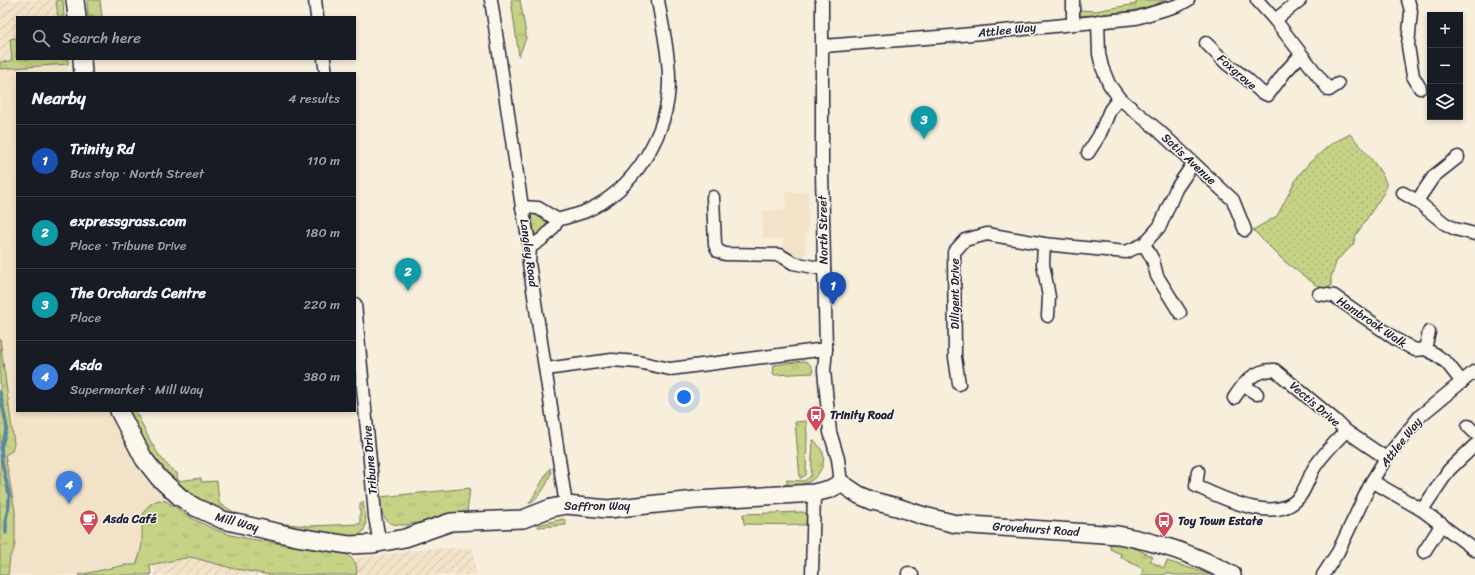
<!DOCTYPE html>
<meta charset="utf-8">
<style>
body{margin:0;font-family:Sriracha,sans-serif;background:#20242c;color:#f1f3f6}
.controls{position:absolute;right:12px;top:12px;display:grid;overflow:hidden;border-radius:0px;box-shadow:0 2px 6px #0003}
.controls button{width:36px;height:36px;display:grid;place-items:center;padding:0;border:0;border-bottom:1px solid #363941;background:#171b24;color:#f1f3f6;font:20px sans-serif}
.you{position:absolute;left:684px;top:397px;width:14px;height:14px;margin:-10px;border:3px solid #fff;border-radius:50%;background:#1a73e8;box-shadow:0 0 0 6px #1a73e833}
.badge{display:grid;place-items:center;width:26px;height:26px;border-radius:50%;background:#b45309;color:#fff;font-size:13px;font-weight:700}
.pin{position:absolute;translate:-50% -33px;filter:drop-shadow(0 1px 2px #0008)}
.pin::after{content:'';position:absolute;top:21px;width:14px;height:12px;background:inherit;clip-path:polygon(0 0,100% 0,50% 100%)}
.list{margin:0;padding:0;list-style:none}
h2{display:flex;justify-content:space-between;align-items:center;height:52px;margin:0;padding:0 16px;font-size:17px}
h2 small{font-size:13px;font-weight:400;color:#9ea1a6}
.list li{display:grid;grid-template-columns:26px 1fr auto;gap:12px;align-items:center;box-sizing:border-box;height:72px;padding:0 16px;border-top:1px solid #363941}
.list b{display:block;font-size:15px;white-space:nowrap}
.list p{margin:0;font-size:13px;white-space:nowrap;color:#9ea1a6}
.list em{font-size:13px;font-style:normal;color:#9ea1a6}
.icon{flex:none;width:22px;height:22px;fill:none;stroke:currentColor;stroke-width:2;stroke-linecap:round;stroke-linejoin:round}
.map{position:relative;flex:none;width:1475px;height:575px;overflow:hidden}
.search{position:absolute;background:#171b24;box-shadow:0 2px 6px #0003;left:16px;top:16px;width:340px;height:44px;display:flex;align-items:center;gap:10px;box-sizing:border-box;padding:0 14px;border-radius:0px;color:#9ea1a6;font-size:15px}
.panel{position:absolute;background:#171b24;box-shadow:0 2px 6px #0003;left:16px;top:72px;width:340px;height:340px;border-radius:0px}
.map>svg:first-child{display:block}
.built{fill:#f2e3c8}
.industrial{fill:url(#industrial-furrows)}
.grass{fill:url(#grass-tufts);stroke:#747a60}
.park{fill:url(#park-dots);stroke:#747a60}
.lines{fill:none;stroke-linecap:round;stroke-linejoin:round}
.stream{stroke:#5a869f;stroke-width:3.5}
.street-casing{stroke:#22223b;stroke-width:15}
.secondary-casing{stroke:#22223b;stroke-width:20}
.street{stroke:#fbf7ec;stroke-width:12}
.secondary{stroke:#fbf7ec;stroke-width:17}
.labels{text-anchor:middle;stroke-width:3;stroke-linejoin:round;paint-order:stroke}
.street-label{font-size:12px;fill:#22223b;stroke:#fbf7ec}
.poi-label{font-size:12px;font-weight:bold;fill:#22223b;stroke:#fbf7ec;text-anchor:start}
</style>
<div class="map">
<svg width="1475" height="575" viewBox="0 0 1475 575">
<defs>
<pattern id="industrial-furrows" width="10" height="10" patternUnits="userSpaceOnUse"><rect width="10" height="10" fill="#f2e3c8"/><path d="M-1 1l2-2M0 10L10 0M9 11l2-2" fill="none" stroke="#cfc2ad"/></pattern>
<pattern id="grass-tufts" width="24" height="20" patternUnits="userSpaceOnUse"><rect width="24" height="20" fill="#c6d285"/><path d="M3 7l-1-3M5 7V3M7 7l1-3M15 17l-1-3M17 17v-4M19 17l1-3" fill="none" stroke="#aab474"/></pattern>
<pattern id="park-dots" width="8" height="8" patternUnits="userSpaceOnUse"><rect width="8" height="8" fill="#c6d285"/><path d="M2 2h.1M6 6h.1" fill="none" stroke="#aab474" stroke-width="1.8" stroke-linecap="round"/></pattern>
</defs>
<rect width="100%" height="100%" fill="#f7eedc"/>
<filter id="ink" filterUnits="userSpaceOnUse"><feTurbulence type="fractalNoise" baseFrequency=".025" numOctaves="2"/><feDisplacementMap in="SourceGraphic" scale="8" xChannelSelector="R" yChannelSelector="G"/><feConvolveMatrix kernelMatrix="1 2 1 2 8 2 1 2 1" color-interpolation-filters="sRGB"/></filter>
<g filter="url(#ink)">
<g class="built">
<polygon points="68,64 70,73 17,73 17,411 107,411 142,475 170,505 136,565 125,565 79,575 8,575 10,556 13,552 15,544 15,511 5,454 14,444 0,339 0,69"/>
<polygon points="786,192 808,192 808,234 806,234 805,259 784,250 783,239 763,239 762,211 786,210"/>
</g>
<g class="industrial">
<polygon points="0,0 59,0 60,17 17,17 17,59 0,67"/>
<polygon points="201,534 338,566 358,558 426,549 473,548 476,575 155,575 152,552"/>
</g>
<g class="grass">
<polygon points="56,0 63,0 64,17 58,17"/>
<polygon points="87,0 100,0 102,17 88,17"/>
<polygon points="511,0 520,0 526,34 526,38 519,56"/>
<path d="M 1136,0 L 1166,0 C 1138,13 1109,14 1078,16 L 1078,10 L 1095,11 L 1136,4 Z"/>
<polygon points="17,38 17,59 68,59 68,64 0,69 0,62 12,61 10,39"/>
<polygon points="533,211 547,219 547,223 541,232 536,235 534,233 530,213"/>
<polygon points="0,339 14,444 12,451 5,455 15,511 15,544 13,552 10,556 8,575 0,575"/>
<path d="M 802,361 C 809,361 813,366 813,373 L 773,375 L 774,365 Z"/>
<path d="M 128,411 L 136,411 C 144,429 159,463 177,473 L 178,481 L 201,478 L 201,482 L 217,481 L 219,503 L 237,514 L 274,523 L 309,526 L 360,524 L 360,505 L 361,503 L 363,502 C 365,515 371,532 354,538 L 251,522 L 215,508 L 195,497 L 164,473 L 150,454 Z"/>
<polygon points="806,421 807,436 806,475 801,478 800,478 795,422"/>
<path d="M 813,440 L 814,440 C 817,444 821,448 823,453 C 824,459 824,463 821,469 C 814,484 799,486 783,487 L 784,485 L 788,483 L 786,480 L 804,481 L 811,476 Z"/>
<path d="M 550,468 L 551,473 C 546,487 541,495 529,504 Z"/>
<path d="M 470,488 L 467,513 L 406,525 C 383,526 382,516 379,497 Z"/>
<path d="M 159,500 L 166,501 L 195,520 L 214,529 L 231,535 L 250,539 L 346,554 C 354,559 359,566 356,575 L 270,575 L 231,568 L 191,557 L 150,565 L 151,575 L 79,575 L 125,565 L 136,565 C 139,558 141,551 142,543 C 143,525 137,507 159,500 Z"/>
<polygon points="803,512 807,514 806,525 744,524 743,514"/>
<polygon points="563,519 565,520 566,525 538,527 538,525"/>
<polygon points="1110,543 1129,545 1153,557 1150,561 1164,568 1167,561 1212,575 1174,575 1166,573 1165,575 1141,575 1143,569 1120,557 1121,554 1110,549"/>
</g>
<path class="park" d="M 1350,134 C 1358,143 1385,173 1386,184 C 1386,186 1385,188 1385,191 L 1356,235 L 1353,245 L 1337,260 L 1331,277 L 1331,287 L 1320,288 L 1284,261 L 1253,230 L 1277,216 L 1298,176 L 1309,163 L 1331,144 Z"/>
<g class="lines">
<polyline class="stream" points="0,392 7,428 1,447 2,462 9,494 9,505 6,518 6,533"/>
<g class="street-casing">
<g id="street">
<polyline points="315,0 317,17"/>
<polyline points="491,0 522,207 530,247 529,263 566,505"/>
<polyline points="822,0 822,173 826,349 824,370 828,413 830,432 838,459 841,483"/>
<polyline points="1073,0 1073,24"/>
<polyline points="1257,0 1275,20 1329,90 1338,84"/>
<polyline points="1408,0 1411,11 1408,46 1413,76 1420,88"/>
<polyline points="1275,20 1300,0"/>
<polyline points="1098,21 1099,54 1102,67 1109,84 1119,98 1158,130 1233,200 1245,230"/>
<polyline points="1206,43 1227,64 1246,78 1261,92 1268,95 1285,72 1301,55"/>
<polyline points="823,46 951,36 1136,18 1179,5 1188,0"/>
<polyline points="324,59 326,73"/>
<polyline points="1088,153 1099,136 1110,110 1119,98"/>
<polyline points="1403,193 1417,201 1444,223 1455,229 1475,234"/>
<polyline points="713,197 715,245 718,251 725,254 780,255 793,263 824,269"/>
<polyline points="1417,201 1434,176 1458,157"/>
<polyline points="522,207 538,208 558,220"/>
<polyline points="1044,244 1043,264 1049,297 1048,316"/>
<polyline points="1144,244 1153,260 1157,276 1180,313"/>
<path d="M 530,247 C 542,240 551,233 558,220 C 566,217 576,215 584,212 C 634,191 670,132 669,78 C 669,52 662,26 658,0"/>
<polyline points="1319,294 1334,296 1397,340 1415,350 1425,349 1435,354 1447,363 1462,382"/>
<polyline points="355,304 373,492 375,517 380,544"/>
<polyline points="1425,349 1429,332"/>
<polyline points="546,369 612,360 638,362 670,369 826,349"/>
<polyline points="959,384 955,357 954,252 965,240 987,234 1044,244 1126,252 1144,244 1160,226 1176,189 1193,164"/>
<polyline points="1243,385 1257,394"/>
<path d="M 1234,398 C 1244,383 1254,369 1275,370 L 1335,420 L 1346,431 L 1386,458"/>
<polyline points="1468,426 1475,433"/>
<path d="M 1198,471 L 1196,486 C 1222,498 1278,526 1300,496 C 1306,488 1309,477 1314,468 C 1323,454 1334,443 1346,431"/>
<polyline points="1372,481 1422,510 1475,550"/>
<polyline points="1422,510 1449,470 1475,445"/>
<polyline points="1424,552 1442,524"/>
<polyline points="908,573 912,575"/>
<polyline points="812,575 814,493"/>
<polyline points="1323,575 1338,552 1372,481 1386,458 1420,416 1475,371"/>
</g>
</g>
<g class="secondary-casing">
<g id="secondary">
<polyline points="75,0 77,17"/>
<polyline points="82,59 83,73"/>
<path d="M 119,411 L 144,459 L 159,478 L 180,497 L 195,507 L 223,520 L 297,537 L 349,545 L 373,544 L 405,538 L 451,522 L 523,519 L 551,508 L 566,505 L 608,509 L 696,500 L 814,493 L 830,489 L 841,483 L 859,495 L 873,501 L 897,507 L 924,516 L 956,524 L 1118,535 C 1157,542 1197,555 1232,575"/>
</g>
</g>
<use href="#street" class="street"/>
<use href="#secondary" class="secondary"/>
</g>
</g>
<defs>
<g id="bus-pin" transform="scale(1)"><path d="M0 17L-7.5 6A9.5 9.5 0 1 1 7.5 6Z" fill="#d1495b" stroke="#fbf7ec"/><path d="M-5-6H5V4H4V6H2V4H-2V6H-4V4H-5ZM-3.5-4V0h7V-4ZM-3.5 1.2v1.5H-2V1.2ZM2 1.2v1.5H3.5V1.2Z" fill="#fff"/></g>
<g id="cafe-pin" transform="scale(1)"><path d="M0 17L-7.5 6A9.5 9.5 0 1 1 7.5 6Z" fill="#d1495b" stroke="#fbf7ec"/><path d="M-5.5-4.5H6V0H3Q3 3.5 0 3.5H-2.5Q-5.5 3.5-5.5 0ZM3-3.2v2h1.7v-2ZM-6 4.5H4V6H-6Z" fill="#fff"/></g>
</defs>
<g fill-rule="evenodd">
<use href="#bus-pin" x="816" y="415"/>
<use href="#cafe-pin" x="89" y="519"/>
<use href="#bus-pin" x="1164" y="521"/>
</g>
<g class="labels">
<g class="street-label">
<text transform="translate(1007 30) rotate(-6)" y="4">Attlee Way</text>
<text transform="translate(1237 72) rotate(41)" y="4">Foxgrove</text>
<text transform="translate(1189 159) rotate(43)" y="4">Satis Avenue</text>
<text transform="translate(823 230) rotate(-91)" y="4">North Street</text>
<text transform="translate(529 253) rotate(82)" y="4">Langley Road</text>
<text transform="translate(955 294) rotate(-90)" y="4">Diligent Drive</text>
<text transform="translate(1372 322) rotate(34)" y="4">Hambrook Walk</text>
<text transform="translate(1315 404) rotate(41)" y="4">Vectis Drive</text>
<text transform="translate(1401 442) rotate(-52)" y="4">Attlee Way</text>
<text transform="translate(370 460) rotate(-95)" y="4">Tribune Drive</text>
<text x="597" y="510">Saffron Way</text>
<text transform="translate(237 522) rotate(15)" y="4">Mill Way</text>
<text transform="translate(1036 529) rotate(4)" y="4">Grovehurst Road</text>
</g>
<g class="poi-label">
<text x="830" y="419">Trinity Road</text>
<text x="103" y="523">Asda Café</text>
<text x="1178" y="525">Toy Town Estate</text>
</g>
</g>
</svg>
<div class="controls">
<button>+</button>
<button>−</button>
<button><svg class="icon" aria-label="layers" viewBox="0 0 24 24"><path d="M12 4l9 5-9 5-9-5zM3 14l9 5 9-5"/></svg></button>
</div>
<div class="you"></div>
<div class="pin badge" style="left:833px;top:305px;background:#1a4fb4">1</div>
<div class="pin badge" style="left:408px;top:291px;background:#0f9aa8">2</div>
<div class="pin badge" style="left:924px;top:139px;background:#0f9aa8">3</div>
<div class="pin badge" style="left:69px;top:504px;background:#3f7fe0">4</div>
<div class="search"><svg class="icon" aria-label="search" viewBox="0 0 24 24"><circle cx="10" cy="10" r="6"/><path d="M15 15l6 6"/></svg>Search here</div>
<section class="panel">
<h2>Nearby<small>4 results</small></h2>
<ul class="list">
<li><span class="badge" style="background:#1a4fb4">1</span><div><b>Trinity Rd</b><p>Bus stop · North Street</p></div><em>110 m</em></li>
<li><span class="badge" style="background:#0f9aa8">2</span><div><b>expressgrass.com</b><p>Place · Tribune Drive</p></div><em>180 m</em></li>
<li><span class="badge" style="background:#0f9aa8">3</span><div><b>The Orchards Centre</b><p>Place</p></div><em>220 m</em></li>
<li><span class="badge" style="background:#3f7fe0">4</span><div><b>Asda</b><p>Supermarket · Mill Way</p></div><em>380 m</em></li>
</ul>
</section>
</div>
